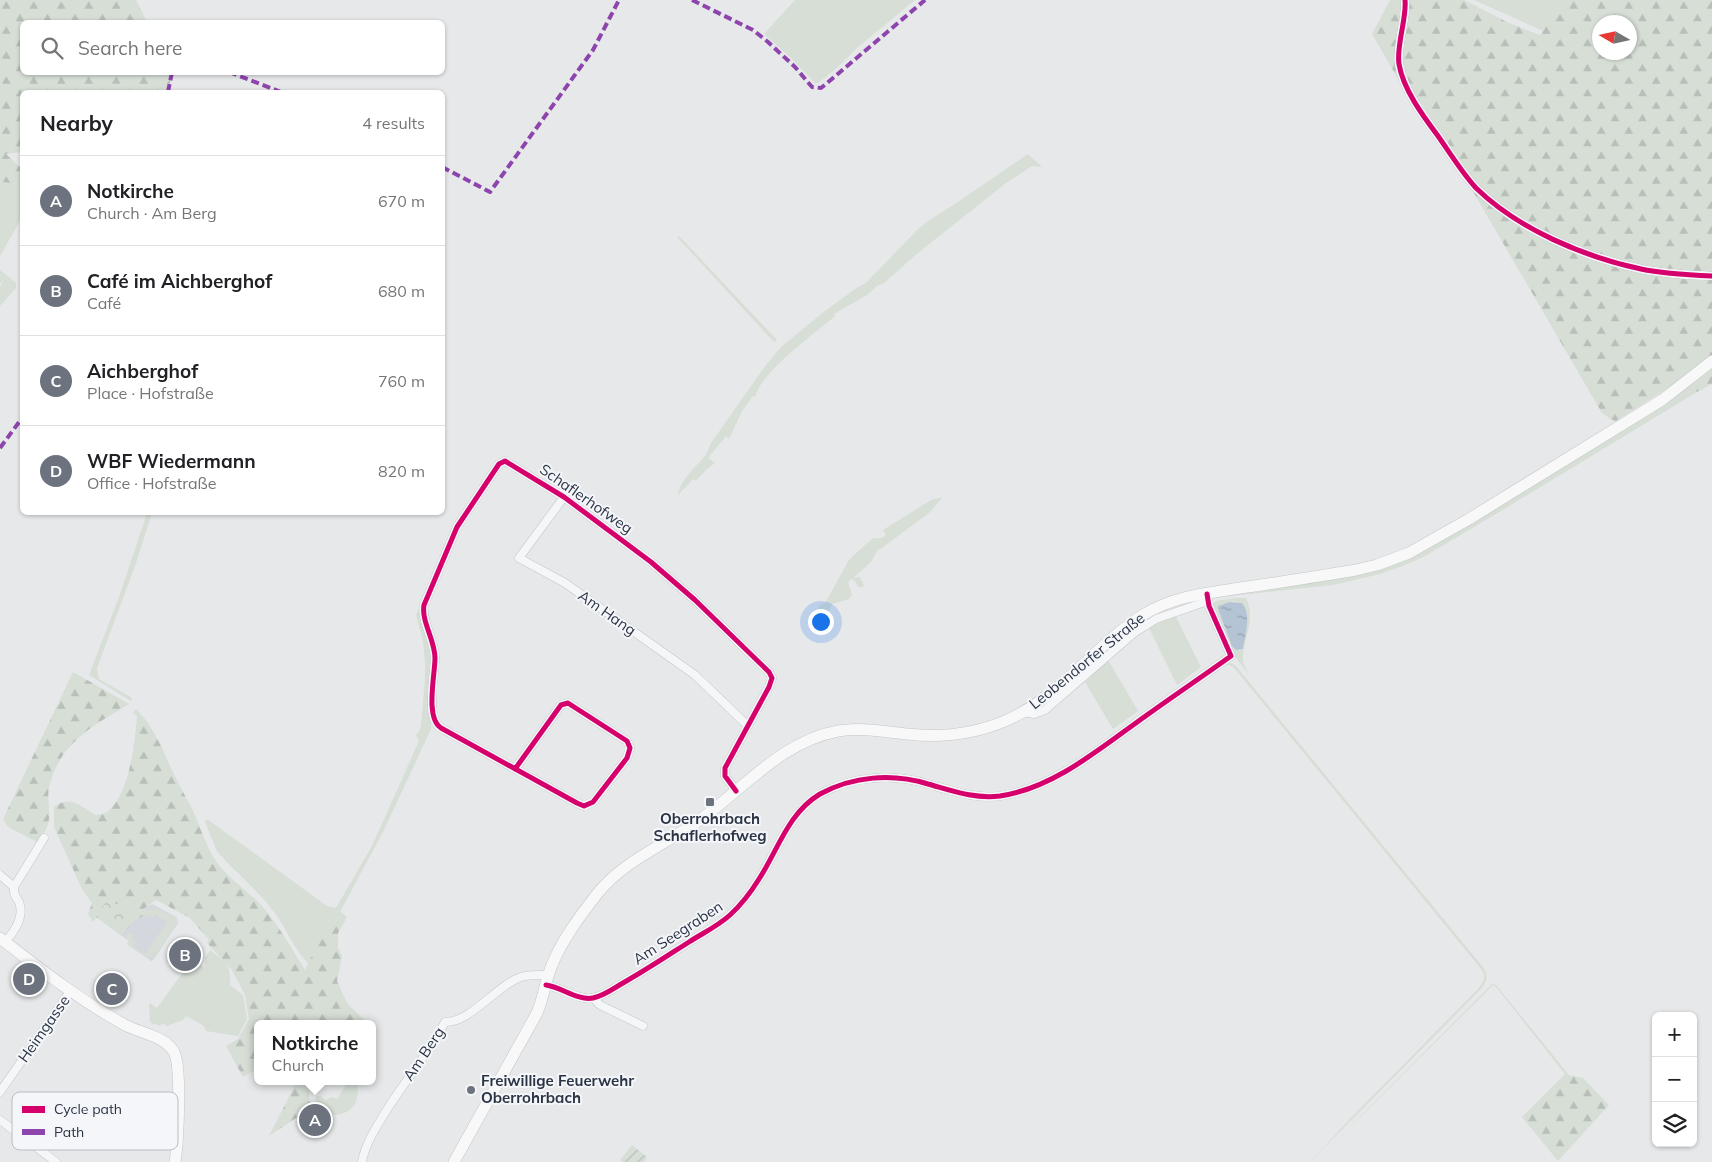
<!DOCTYPE html>
<meta charset="utf-8">
<style>
body{margin:0;font-family:Mulish,sans-serif;background:#f2f2f2;color:#202124}
.controls{position:absolute;right:15px;bottom:15px;display:grid;overflow:hidden;border-radius:8px;box-shadow:0 1px 4px #0004}
.controls button{width:45px;height:45px;display:grid;place-items:center;padding:0;border:0;border-bottom:1px solid #e0e0e0;background:#fff;color:#202124;font:25px sans-serif}
.compass{position:absolute;left:1592px;top:15px;width:45px;height:45px;border-radius:50%;background:#fff;box-shadow:0 1px 4px #0004;rotate:279deg}
.you{position:absolute;left:820px;top:621px;width:18px;height:18px;margin:-12px;border:4px solid #fff;border-radius:50%;background:#1a73e8;box-shadow:0 0 0 8px #1a73e833}
.badge{display:grid;place-items:center;width:32px;height:32px;border-radius:50%;background:#6c737f;color:#fff;font-size:16px;font-weight:700}
.pin{position:absolute;translate:-50% -50%;border:2px solid #fff;box-shadow:0 1px 5px #0006}
.popup{position:absolute;left:254px;top:1020px;width:122px;height:65px;box-sizing:border-box;display:grid;place-content:center;border-radius:8px;background:#fff;filter:drop-shadow(0 1px 4px #0005);font-size:16px;white-space:nowrap;color:#757577}
.popup b{font-size:19px;color:#202124}
.popup::after{content:'';position:absolute;left:50%;top:100%;margin-left:-10px;border:10px solid transparent;border-top-color:#fff}
.list{margin:0;padding:0;list-style:none}
h2{display:flex;justify-content:space-between;align-items:center;height:65px;margin:0;padding:0 20px;font-size:21px}
h2 small{font-size:16px;font-weight:400;color:#757577}
.list li{display:grid;grid-template-columns:32px 1fr auto;gap:15px;align-items:center;box-sizing:border-box;height:90px;padding:0 20px;border-top:1px solid #e0e0e0}
.list b{display:block;font-size:19px;white-space:nowrap}
.list p{margin:0;font-size:16px;white-space:nowrap;color:#757577}
.list em{font-size:16px;font-style:normal;color:#757577}
.icon{flex:none;width:28px;height:28px;fill:none;stroke:currentColor;stroke-width:2;stroke-linecap:round;stroke-linejoin:round}
.map{position:relative;flex:none;width:1712px;height:1162px;overflow:hidden}
.search{position:absolute;background:#fff;box-shadow:0 1px 4px #0004;left:20px;top:20px;width:425px;height:55px;display:flex;align-items:center;gap:12px;box-sizing:border-box;padding:0 18px;border-radius:8px;color:#757577;font-size:19px}
.panel{position:absolute;background:#fff;box-shadow:0 1px 4px #0004;left:20px;top:90px;width:425px;height:425px;border-radius:8px}
.map>svg:first-child{display:block}
.built{fill:#d4d7dd}
.grass{fill:#d6ded6;fill-rule:evenodd}
.forest{fill:url(#forest-firs);fill-rule:evenodd}
.park{fill:url(#park-crowns)}
.garden{fill:url(#garden-furrows)}
.water{fill:url(#water-ripples)}
.lines{fill:none;stroke-linecap:round;stroke-linejoin:round}
.street-casing{stroke:#c4c6c8;stroke-width:9}
.secondary-casing{stroke:#c4c6c8;stroke-width:12}
.street{stroke:#f5f6f7;stroke-width:8}
.secondary{stroke:#f8f8f8;stroke-width:11}
.quiet{stroke:#8e44ad;stroke-width:4;stroke-dasharray:8 4;stroke-linecap:butt}
.cycleway-casing{stroke:#f4f6f9;stroke-width:8}
.cycleway{stroke:#d6006c;stroke-width:5}
.poi-dot{fill:#6c737f;stroke:#f4f6f9;stroke-width:2}
.labels{text-anchor:middle;stroke-width:4;stroke-linejoin:round;paint-order:stroke}
.street-label{font-size:15px;fill:#2b3445;stroke:#f4f6f9}
.poi-label{font-size:15px;font-weight:bold;fill:#2b3445;stroke:#f4f6f9}
.key{fill:#f4f6f9;stroke:#b8bcc3;stroke-width:1}
.key-label{font-size:14px;fill:#2b3445}
</style>
<div class="map">
<svg width="1712" height="1162" viewBox="0 0 1712 1162">
<defs>
<pattern id="forest-firs" width="22" height="20" patternUnits="userSpaceOnUse" patternTransform="scale(1.25)"><rect width="22" height="20" fill="#d6ded6"/><path d="M5 1l3.5 6h-7zM16 11l3.5 6h-7z" fill="#b8bfb9"/></pattern>
<pattern id="park-crowns" width="20" height="18" patternUnits="userSpaceOnUse" patternTransform="scale(1.25)"><rect width="20" height="18" fill="#d6ded6"/><path d="M2 6a3 3 0 1 1 6 0M12 15a3 3 0 1 1 6 0" fill="none" stroke="#b8bfb9"/></pattern>
<pattern id="garden-furrows" width="10" height="10" patternUnits="userSpaceOnUse" patternTransform="scale(1.25)"><rect width="10" height="10" fill="#d6ded6"/><path d="M-1 1l2-2M0 10L10 0M9 11l2-2" fill="none" stroke="#b8bfb9"/></pattern>
<pattern id="water-ripples" width="26" height="14" patternUnits="userSpaceOnUse" patternTransform="scale(1.25)"><rect width="26" height="14" fill="#b4c4d5"/><path d="M2 4q2-2 4 0t4 0M15 11q2-2 4 0t4 0" fill="none" stroke="#93a0af"/></pattern>
</defs>
<rect width="100%" height="100%" fill="#e6e8ea"/>
<polygon class="built" points="107,900 138,913 152,904 176,917 178,923 154,959 151,961 127,944 129,941 96,917"/>
<g class="grass">
<polygon points="795,0 915,0 858,47 838,67 818,83 815,83 791,58 764,34"/>
<polygon points="1474,0 1565,0 1543,31"/>
<path d="M 1028,154 L 1042,167 L 1032,166 L 1006,183 L 918,253 L 884,283 L 877,286 L 867,295 L 834,314 L 835,316 C 814,334 762,371 755,397 L 753,396 L 742,411 L 729,439 L 726,436 L 708,458 L 715,463 L 707,469 L 696,481 L 693,479 L 679,494 L 679,496 L 678,494 C 681,479 695,468 704,457 C 707,454 709,447 711,443 L 766,365 L 781,347 L 825,311 L 858,287 L 866,283 L 918,229 L 931,219 L 955,204 Z"/>
<polygon points="0,182 22,184 22,217 0,256"/>
<polygon points="679,236 777,340 775,342 773,341 677,237"/>
<polygon points="0,270 16,283 16,288 0,306 0,287 4,278 0,284"/>
<polygon points="1685,387 1681,395 1694,390 1697,392 1501,511 1425,556 1405,565 1380,574 1333,585 1212,598 1377,568"/>
<polygon points="942,498 929,513 879,550 878,549 871,562 853,578 860,577 864,586 862,587 858,587 855,581 851,579 848,582 852,595 849,599 832,604 819,629 814,625 813,619 820,605 825,603 849,560 865,545 874,538 882,538 886,535 883,530 933,499"/>
<polygon points="147,513 152,513 136,563 97,668 99,679 132,698 131,701 89,675 119,597"/>
<path d="M 443,553 L 420,611 L 431,647 L 431,729 L 384,830 L 340,912 L 336,908 L 309,964 C 294,950 287,929 274,912 C 259,892 240,876 223,858 L 217,851 L 205,822 L 207,819 L 327,906 L 336,908 L 372,846 L 419,741 L 416,735 L 419,732 L 421,726 L 425,679 L 425,662 L 423,641 L 416,615 Z"/>
<path d="M 1235,598 L 1246,598 C 1257,621 1242,639 1243,661 C 1244,666 1247,671 1249,675 L 1234,655 L 1211,605 L 1216,601 ZM 1233,601 L 1242,603 C 1252,613 1244,636 1243,649 L 1241,650 L 1232,646 L 1218,609 Z"/>
<polygon points="1175,615 1201,667 1177,685 1149,628"/>
<polygon points="1108,660 1138,711 1113,729 1085,682"/>
<path d="M 1230,663 L 1235,665 L 1482,966 C 1489,975 1487,981 1481,989 L 1310,1162 L 1349,1120 L 1477,990 C 1483,983 1487,978 1482,970 L 1235,669 L 1232,666 L 1226,664 Z"/>
<polygon points="155,908 176,917 178,922 157,954 154,953 152,955 155,957 154,959 151,957 148,958 127,944 129,941 124,937 131,933 134,934 131,938 136,941 133,946 145,954 167,922 155,914 152,918 147,915 146,917 138,913 146,909 151,910"/>
<path d="M 210,950 C 226,963 231,963 230,985 L 243,995 L 247,1019 L 238,1036 L 206,1031 L 204,1026 L 186,1016 L 183,1020 L 167,1026 L 163,1023 L 160,1026 L 154,1023 L 153,1025 L 149,1019 L 150,1019 L 149,1004 L 150,1003 L 157,1008 L 189,964 L 196,969 L 199,964 L 205,968 L 205,958 Z"/>
<polygon points="1492,984 1496,985 1569,1075 1565,1074 1497,988 1493,985 1315,1162"/>
<path d="M 355,1081 L 358,1081 C 358,1088 358,1096 356,1102 C 347,1121 314,1119 316,1096 L 321,1096 L 325,1100 L 332,1097 L 337,1099 L 346,1085 Z"/>
</g>
<g class="forest">
<polygon points="0,0 136,0 147,22 22,22 22,72 172,73 168,92 22,92 22,152 6,154 22,169 22,184 0,182"/>
<path d="M 1390,0 L 1464,0 L 1507,22 L 1540,35 L 1565,0 L 1712,0 L 1712,384 L 1697,392 L 1694,390 L 1681,395 L 1674,384 L 1616,421 L 1612,420 L 1602,413 L 1422,104 L 1409,98 L 1372,34 ZM 1600,22 L 1630,22 L 1630,52 L 1600,52 Z"/>
<path d="M 73,672 L 129,704 C 93,726 59,743 49,788 C 47,797 50,808 49,818 C 49,826 42,836 39,843 L 8,827 L 3,819 Z"/>
<path d="M 136,709 C 157,729 165,758 178,782 C 184,795 192,806 197,820 C 202,832 207,847 214,858 C 226,878 247,889 263,907 C 279,926 292,949 305,970 L 336,908 L 347,917 L 338,933 L 338,948 L 342,956 L 337,981 L 347,1003 L 368,1024 L 258,1024 L 257,1069 L 243,1077 L 226,1046 L 238,1039 L 249,1019 L 245,995 L 232,970 L 207,943 L 209,940 L 190,918 L 156,900 L 138,913 L 107,900 L 94,921 L 92,921 L 88,914 L 92,903 L 82,889 L 54,827 L 54,807 C 71,794 80,807 96,815 C 99,814 104,814 107,812 C 130,794 135,742 137,716 L 133,713 Z"/>
<polygon points="1565,1074 1583,1078 1609,1105 1558,1161 1522,1117"/>
<polygon points="289,1081 310,1081 309,1098 311,1108 269,1136 295,1085"/>
</g>
<polygon class="park" points="107,900 144,916 134,921 122,935 96,917"/>
<polygon class="garden" points="632,1145 647,1157 644,1162 623,1162 620,1160"/>
<path class="water" d="M 1230,602 L 1242,603 C 1252,614 1245,636 1243,649 L 1236,650 L 1232,646 L 1218,609 L 1218,606 Z"/>
<g class="lines">
<g class="street-casing">
<g id="street">
<path d="M 1405,0 C 1407,18 1396,46 1399,64 C 1403,89 1423,116 1438,136 C 1450,153 1462,173 1476,188 C 1518,229 1584,257 1641,269 C 1664,274 1688,275 1712,276"/>
<polyline points="564,497 519,558 565,583 695,675 747,725"/>
<polyline points="1024,712 1034,714 1045,710 1134,633 1156,619 1202,603 1207,594"/>
<path d="M 515,769 L 561,705 L 568,703 L 571,705 L 627,741 L 630,748 L 627,758 L 593,802 L 584,806 L 577,803 L 441,728 C 425,718 435,675 435,658 C 435,640 421,621 424,605 L 457,527 L 499,464 L 505,461 L 564,497 L 651,562 L 695,600 L 769,672 L 772,678 L 769,687 L 725,768 L 725,776 L 736,791"/>
<polyline points="0,875 14,887"/>
<path d="M 5,942 C 14,932 25,917 19,902 C 16,897 13,894 14,887 L 44,838"/>
<path d="M 546,985 C 561,987 578,1001 593,998 C 604,996 614,988 623,983 C 646,970 667,956 689,942 C 703,933 718,926 730,915 C 741,905 751,892 759,879 C 778,850 788,813 820,794 C 853,776 892,773 928,784 C 953,791 974,799 1000,796 C 1055,788 1103,746 1147,715 C 1175,695 1203,676 1231,656 L 1209,606 L 1207,594"/>
<polyline points="593,998 600,1005 643,1026"/>
<polyline points="0,1092 71,990"/>
<polyline points="0,1120 56,1162"/>
<path d="M 362,1162 C 365,1145 374,1131 383,1116 C 402,1084 428,1055 445,1022 C 470,1023 497,985 521,977 C 530,974 539,975 548,975"/>
</g>
</g>
<g class="secondary-casing">
<g id="secondary">
<path d="M 0,938 C 40,969 81,1001 125,1025 C 140,1033 165,1036 174,1052 C 182,1067 178,1143 175,1162"/>
<path d="M 454,1162 L 537,1013 C 544,997 545,981 552,965 C 562,940 580,916 597,894 C 624,860 667,844 701,819 C 745,787 783,741 838,731 C 861,727 885,732 907,734 C 941,738 974,734 1005,721 C 1061,697 1093,647 1143,615 C 1174,595 1211,593 1247,587 C 1284,582 1320,576 1356,570 L 1377,565 L 1409,553 L 1469,519 L 1662,400 L 1712,361"/>
</g>
</g>
<use href="#street" class="street"/>
<use href="#secondary" class="secondary"/>
<g class="quiet">
<polyline points="692,0 753,30 768,42 795,67 812,87 821,88 826,84 925,0"/>
<polyline points="229,72 281,92"/>
<polyline points="168,92 172,72"/>
<polyline points="442,167 490,192 593,50 619,0"/>
<polyline points="0,448 22,418"/>
</g>
<g class="cycleway-casing">
<g id="cycleway">
<path d="M 1405,0 C 1407,18 1396,46 1399,64 C 1403,89 1423,116 1438,136 C 1450,153 1462,173 1476,188 C 1518,229 1584,257 1641,269 C 1664,274 1688,275 1712,276"/>
<path d="M 515,769 L 561,705 L 568,703 L 571,705 L 627,741 L 630,748 L 627,758 L 593,802 L 584,806 L 577,803 L 441,728 C 425,718 435,675 435,658 C 435,640 421,621 424,605 L 457,527 L 499,464 L 505,461 L 564,497 L 651,562 L 695,600 L 769,672 L 772,678 L 769,687 L 725,768 L 725,776 L 736,791"/>
<path d="M 546,985 C 561,987 578,1001 593,998 C 604,996 614,988 623,983 C 646,970 667,956 689,942 C 703,933 718,926 730,915 C 741,905 751,892 759,879 C 778,850 788,813 820,794 C 853,776 892,773 928,784 C 953,791 974,799 1000,796 C 1055,788 1103,746 1147,715 C 1175,695 1203,676 1231,656 L 1209,606 L 1207,594"/>
</g>
</g>
<use href="#cycleway" class="cycleway"/>
</g>
<g class="poi-dot">
<rect x="705" y="797" width="10" height="10" rx="2.5"/>
<circle cx="471" cy="1090" r="5"/>
</g>
<g class="labels">
<g class="street-label">
<text transform="translate(586 499) rotate(35)" y="5">Schaflerhofweg</text>
<text transform="translate(607 613) rotate(35)" y="5">Am Hang</text>
<text transform="translate(1087 661) rotate(-39)" y="5">Leobendorfer Straße</text>
<text transform="translate(678 933) rotate(-33)" y="5">Am Seegraben</text>
<text transform="translate(44 1029) rotate(-55)" y="5">Heimgasse</text>
<text transform="translate(424 1054) rotate(-56)" y="5">Am Berg</text>
</g>
<g class="poi-label">
<text x="710" y="824">Oberrohrbach<tspan x="710" dy="17">Schaflerhofweg</tspan></text>
<text x="481" y="1086" text-anchor="start">Freiwillige Feuerwehr<tspan x="481" dy="17">Oberrohrbach</tspan></text>
</g>
</g>
<rect x="12" y="1092" width="166" height="58" rx="8" class="key"/>
<rect x="22" y="1106" width="23" height="7" fill="#d6006c"/>
<rect x="22" y="1129" width="23" height="6" fill="#8e44ad"/>
<g class="key-label">
<text x="54" y="1114">Cycle path</text>
<text x="54" y="1137">Path</text>
</g>
</svg>
<div class="controls">
<button>+</button>
<button>−</button>
<button><svg class="icon" aria-label="layers" viewBox="0 0 24 24"><path d="M12 4l9 5-9 5-9-5zM3 14l9 5 9-5"/></svg></button>
</div>
<svg class="compass" viewBox="-18 -18 36 36"><path d="M0-13l5 13h-10z" fill="#e53935"/><path d="M0 13l5-13h-10z" fill="#757577"/></svg>
<div class="you"></div>
<div class="pin badge" style="left:315px;top:1120px">A</div>
<div class="popup"><b>Notkirche</b>Church</div>
<div class="pin badge" style="left:185px;top:955px">B</div>
<div class="pin badge" style="left:112px;top:989px">C</div>
<div class="pin badge" style="left:29px;top:979px">D</div>
<div class="search"><svg class="icon" aria-label="search" viewBox="0 0 24 24"><circle cx="10" cy="10" r="6"/><path d="M15 15l6 6"/></svg>Search here</div>
<section class="panel">
<h2>Nearby<small>4 results</small></h2>
<ul class="list">
<li><span class="badge">A</span><div><b>Notkirche</b><p>Church · Am Berg</p></div><em>670 m</em></li>
<li><span class="badge">B</span><div><b>Café im Aichberghof</b><p>Café</p></div><em>680 m</em></li>
<li><span class="badge">C</span><div><b>Aichberghof</b><p>Place · Hofstraße</p></div><em>760 m</em></li>
<li><span class="badge">D</span><div><b>WBF Wiedermann</b><p>Office · Hofstraße</p></div><em>820 m</em></li>
</ul>
</section>
</div>
